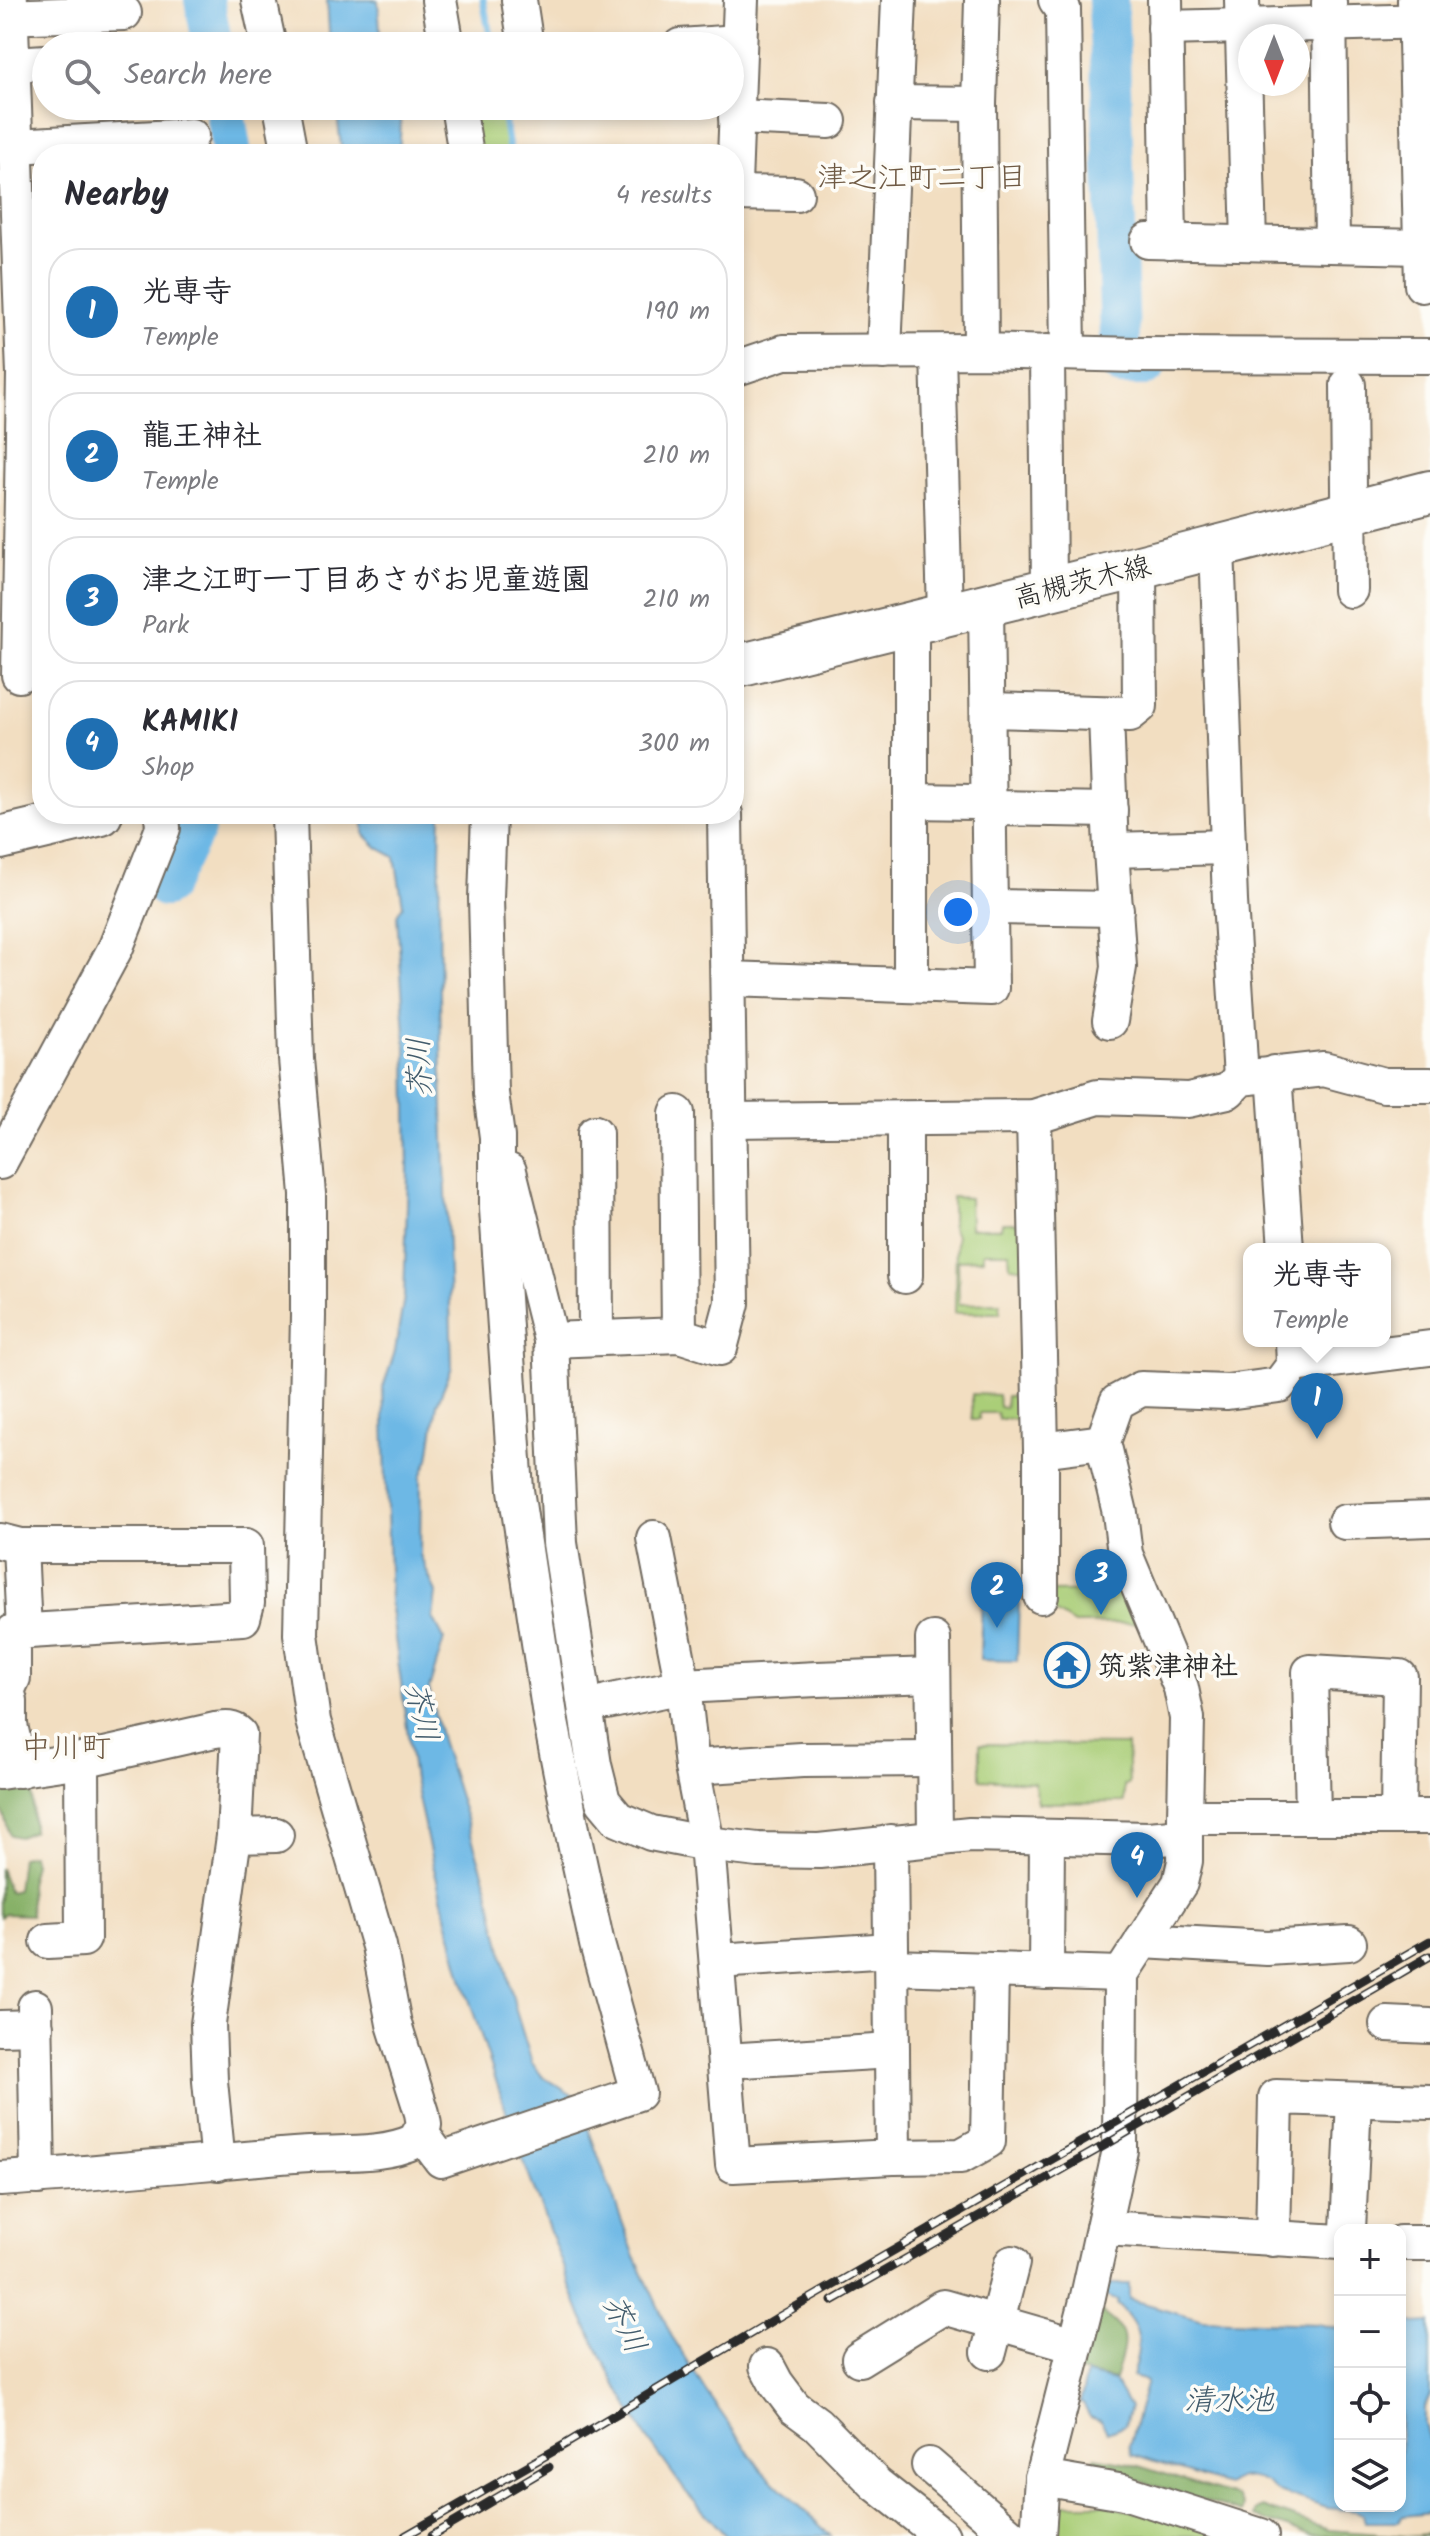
<!DOCTYPE html>
<meta charset="utf-8">
<style>
body{margin:0;font-family:Kalam,"Klee One",sans-serif;background:#f7f7f7;color:#2b2b33}
.controls{position:absolute;right:24px;bottom:24px;display:grid;overflow:hidden;border-radius:16px;box-shadow:0 4px 12px #0003}
.controls button{width:72px;height:72px;display:grid;place-items:center;padding:0;border:0;border-bottom:2px solid #e1e1e2;background:#fff;color:#2b2b33;font:40px sans-serif}
.compass{position:absolute;left:1238px;top:24px;width:72px;height:72px;border-radius:50%;background:#fff;box-shadow:0 4px 12px #0003;rotate:180deg}
.you{position:absolute;left:958px;top:912px;width:28px;height:28px;margin:-20px;border:6px solid #fff;border-radius:50%;background:#1a73e8;box-shadow:0 0 0 12px #1a73e833}
.badge{display:grid;place-items:center;width:52px;height:52px;border-radius:50%;background:#1f6fb2;color:#fff;font-size:26px;font-weight:700}
.pin{position:absolute;translate:-50% -66px;filter:drop-shadow(0 2px 4px #0008)}
.pin::after{content:'';position:absolute;top:42px;width:28px;height:24px;background:inherit;clip-path:polygon(0 0,100% 0,50% 100%)}
.popup{position:absolute;left:1243px;top:1243px;width:148px;height:104px;box-sizing:border-box;display:grid;place-content:center;border-radius:16px;background:#fff;filter:drop-shadow(0 2px 6px #0005);font-size:26px;white-space:nowrap;color:#7c7c81}
.popup b{font-size:30px;color:#2b2b33}
.popup::after{content:'';position:absolute;left:50%;top:100%;margin-left:-16px;border:16px solid transparent;border-top-color:#fff}
.list{margin:0;padding:0;list-style:none}
h2{display:flex;justify-content:space-between;align-items:center;height:104px;margin:0;padding:0 32px;font-size:34px}
h2 small{font-size:26px;font-weight:400;color:#7c7c81}
.list li{display:grid;grid-template-columns:52px 1fr auto;gap:24px;align-items:center;box-sizing:border-box;height:128px;margin:0 16px 16px;padding:0 16px;border:2px solid #e1e1e2;border-radius:32px}
.list b{display:block;font-size:30px;white-space:nowrap}
.list p{margin:0;font-size:26px;white-space:nowrap;color:#7c7c81}
.list em{font-size:26px;font-style:normal;color:#7c7c81}
.icon{flex:none;width:44px;height:44px;fill:none;stroke:currentColor;stroke-width:2;stroke-linecap:round;stroke-linejoin:round}
.map{position:relative;flex:none;width:1430px;height:2536px;overflow:hidden}
.search{position:absolute;background:#fff;box-shadow:0 4px 12px #0003;left:32px;top:32px;width:712px;height:88px;display:flex;align-items:center;gap:20px;box-sizing:border-box;padding:0 28px;border-radius:44px;color:#7c7c81;font-size:30px}
.panel{position:absolute;background:#fff;box-shadow:0 4px 12px #0003;left:32px;top:144px;width:712px;height:680px;border-radius:32px}
.map>svg:first-child{display:block}
.green{fill:#aace78;stroke:#6a7c52;stroke-width:2}
.forest{fill:#87b168;stroke:#596e4a;stroke-width:2}
.water{fill:#6db8e5;stroke:#4c7288;stroke-width:2}
.lines{fill:none;stroke-linecap:round;stroke-linejoin:round}
.stream{stroke:#6db8e5;stroke-width:7}
.river{stroke:#6db8e5;stroke-width:40}
.minor-casing{stroke:#716a60;stroke-width:38}
.major-casing{stroke:#716a60;stroke-width:46}
.minor{stroke:#fff;stroke-width:34}
.major{stroke:#fff;stroke-width:42}
.rail-casing{stroke:#2b2b2b;stroke-width:9}
.rail{stroke:#fdfcf7;stroke-width:6;stroke-dasharray:18;stroke-linecap:butt}
.labels{text-anchor:middle;stroke-width:7;stroke-linejoin:round;paint-order:stroke}
.street-label{font-size:28px;fill:#2b2b2b;stroke:#fdfcf7}
.poi-label{font-size:28px;font-weight:bold;fill:#2b2b2b;stroke:#fdfcf7;text-anchor:start}
.neighbourhood-label{font-size:30px;fill:#6f5a44;stroke:#fdfcf7}
.water-label{font-size:30px;font-style:italic;fill:#425c6c;stroke:#fdfcf7}
</style>
<div class="map">
<svg width="1430" height="2536" viewBox="0 0 1430 2536">
<rect width="100%" height="100%" fill="#fdfcf7"/>
<filter id="ink" filterUnits="userSpaceOnUse"><feTurbulence type="fractalNoise" baseFrequency=".0125" numOctaves="2"/><feDisplacementMap in="SourceGraphic" scale="16" xChannelSelector="R" yChannelSelector="G"/><feConvolveMatrix kernelMatrix="1 2 1 2 8 2 1 2 1" color-interpolation-filters="sRGB"/></filter>
<filter id="wash" filterUnits="userSpaceOnUse"><feTurbulence type="fractalNoise" baseFrequency=".006" numOctaves="4" result="noise"/><feDisplacementMap in="SourceGraphic" scale="32" xChannelSelector="R" yChannelSelector="G"/><feGaussianBlur stdDeviation="1.8" result="paint"/><feColorMatrix in="noise" values="0 0 0 0 0 0 0 0 0 0 0 0 0 0 0 0 0 1.4 0 .05"/><feComposite in="paint" operator="in"/></filter>
<g filter="url(#wash)">
<rect width="100%" height="100%" fill="#f2dec1"/>
<g class="green">
<polygon points="463,106 500,106 508,154 472,154"/>
<polygon points="952,1197 969,1198 970,1228 1001,1228 1002,1223 1026,1223 1028,1267 1010,1267 1009,1252 983,1252 983,1259 958,1260 959,1304 1000,1303 1000,1313 955,1313 956,1236 952,1226"/>
<polygon points="1021,1393 1031,1393 1031,1419 998,1419 997,1413 980,1413 979,1419 972,1419 972,1394 998,1395 999,1407 1005,1408 1006,1396 1021,1396"/>
<polygon points="1131,1591 1145,1623 1074,1624 1048,1608 1048,1592"/>
<polygon points="980,1744 1127,1745 1129,1784 1124,1785 1124,1802 1038,1803 1034,1782 980,1779"/>
<polygon points="1058,2504 1104,2504 1234,2536 1051,2536 1053,2508"/>
</g>
<g class="forest">
<polygon points="32,1779 33,1831 19,1837 10,1835 0,1804 0,1781"/>
<polygon points="32,1855 34,1863 29,1884 31,1915 5,1914 0,1917 0,1868 9,1892 17,1890 21,1857"/>
<path d="M 1094,2307 C 1133,2334 1126,2337 1115,2380 L 1079,2372 Z"/>
<polygon points="1095,2457 1129,2463 1238,2497 1243,2506 1242,2513 1127,2477 1091,2469"/>
<polygon points="1262,2507 1329,2530 1405,2536 1428,2534 1428,2536 1312,2536 1254,2517 1256,2510"/>
</g>
<g class="water">
<polygon points="327,0 378,0 381,46 330,46"/>
<polygon points="336,106 396,106 401,122 399,154 342,154"/>
<path d="M 364,814 L 441,814 C 435,998 447,1182 452,1367 L 437,1404 L 429,1459 L 421,1476 L 420,1555 L 436,1593 L 433,1618 L 444,1639 L 429,1689 L 441,1740 L 487,1885 L 516,2011 L 532,2063 L 543,2077 L 577,2098 L 634,2254 L 673,2339 L 705,2390 L 760,2468 L 831,2536 L 726,2536 L 686,2492 L 645,2435 L 613,2379 L 582,2317 L 517,2144 L 462,1978 L 432,1861 L 414,1780 L 390,1601 L 383,1388 L 395,1351 L 404,1297 L 408,1173 L 406,1048 L 397,915 L 403,905 L 395,857 L 378,848 L 364,834 Z"/>
<polygon points="982,1598 1019,1599 1017,1661 980,1660"/>
<path d="M 1109,2284 L 1129,2284 L 1129,2299 L 1203,2320 L 1318,2324 L 1340,2329 L 1340,2506 L 1400,2506 L 1400,2324 L 1430,2322 L 1430,2395 L 1425,2407 L 1425,2424 L 1430,2441 L 1430,2513 L 1403,2516 L 1398,2522 L 1365,2522 L 1363,2515 L 1356,2511 L 1327,2508 L 1275,2491 C 1262,2476 1242,2473 1227,2485 L 1132,2455 L 1129,2446 L 1147,2381 L 1132,2377 C 1141,2343 1144,2329 1117,2304 L 1118,2301 L 1104,2295 Z"/>
<polygon points="1087,2374 1114,2381 1130,2407 1125,2425 1107,2432 1101,2421 1090,2417 1083,2404 1080,2403"/>
</g>
<g class="lines">
<g class="stream">
<polyline points="483,0 492,46"/>
<polyline points="502,106 510,154"/>
</g>
<g class="river">
<polyline points="204,0 213,46"/>
<polyline points="1108,0 1121,366 1146,366"/>
<polyline points="224,106 232,154"/>
<polyline points="165,887 195,829"/>
</g>
</g>
</g>
<g filter="url(#ink)">
<g class="lines">
<g class="minor-casing">
<g id="minor">
<polyline points="10,0 24,374 19,675"/>
<polyline points="259,0 269,46"/>
<polyline points="439,0 447,46"/>
<polyline points="519,0 526,46"/>
<polyline points="1056,0 1063,9 1068,352"/>
<polyline points="1165,0 1169,242"/>
<polyline points="1242,0 1249,243"/>
<polyline points="1415,0 1422,285"/>
<polyline points="1329,2 1332,245"/>
<polyline points="0,17 124,13"/>
<polyline points="1165,28 1430,21"/>
<polyline points="680,46 739,42"/>
<polyline points="13,64 46,62"/>
<polyline points="894,103 979,104"/>
<polyline points="281,106 290,154"/>
<polyline points="458,106 466,154"/>
<polyline points="736,117 829,121"/>
<polyline points="16,146 191,136"/>
<polyline points="734,184 741,0"/>
<polyline points="734,193 796,194"/>
<polyline points="1148,241 1421,247"/>
<polyline points="981,351 979,104 982,0"/>
<polyline points="884,352 899,0"/>
<polyline points="938,352 945,615"/>
<polyline points="1047,352 1049,589"/>
<polyline points="734,369 784,352 981,351 1138,355 1430,356"/>
<polyline points="1348,385 1350,590"/>
<polyline points="1217,547 1230,901 1241,1078"/>
<polyline points="911,623 911,985"/>
<polyline points="988,710 1130,714 1140,706 1139,567"/>
<polyline points="1106,715 1111,850 1119,967 1110,1021"/>
<polyline points="911,801 975,802 990,808 1110,810"/>
<polyline points="1111,850 1228,847"/>
<polyline points="991,907 1116,909"/>
<polyline points="728,979 991,988 986,604"/>
<polyline points="1274,1073 1286,1249"/>
<polyline points="677,1113 679,1335"/>
<polyline points="1034,1117 1041,1450 1041,1596"/>
<polyline points="905,1119 905,1276"/>
<polyline points="731,1120 1034,1117 1098,1097 1188,1100 1228,1091 1241,1078 1324,1069 1384,1085 1430,1085"/>
<polyline points="595,1133 596,1338"/>
<polyline points="0,1162 116,947 163,828 162,814"/>
<polyline points="509,1171 551,1340 560,1543 594,1765 603,1801 618,1819 651,1833 707,1844 758,1850 819,1851 970,1835 1148,1839 1184,1836"/>
<polyline points="551,1340 679,1335 720,1348 732,1303 725,814"/>
<polyline points="1294,1365 1430,1348"/>
<polyline points="1041,1450 1103,1442"/>
<polyline points="1345,1522 1430,1519"/>
<polyline points="654,1538 683,1686 692,1767 707,1844 733,2165 893,2157 890,1842"/>
<polyline points="0,1541 20,1546 246,1546 247,1603 243,1618 13,1632 13,1678 7,1691 10,1701 10,1725 20,1770"/>
<polyline points="20,1546 24,1631"/>
<polyline points="933,1639 935,1837"/>
<polyline points="607,1702 683,1686 817,1679 933,1675"/>
<polyline points="692,1767 802,1760 933,1759"/>
<polyline points="0,1772 82,1760"/>
<polyline points="1185,1817 1187,1718 1181,1688 1125,1554 1120,1513 1103,1442 1117,1402 1141,1389 1227,1392 1279,1385 1294,1365 1293,1341"/>
<polyline points="1313,1817 1310,1672 1400,1677 1398,1817"/>
<polyline points="234,1836 276,1835"/>
<path d="M 48,1941 L 83,1939 L 82,1760 L 215,1730 C 224,1729 232,1727 239,1734 L 234,1836 L 208,2024 L 210,2081 L 218,2163"/>
<polyline points="1142,1941 1267,1948 1349,1943"/>
<polyline points="717,1961 891,1950"/>
<polyline points="892,1967 1121,1974"/>
<polyline points="1046,1972 1047,1838"/>
<polyline points="35,2007 38,2177"/>
<polyline points="1387,2024 1430,2026"/>
<polyline points="0,2028 36,2027"/>
<polyline points="725,2061 892,2051"/>
<polyline points="421,2133 441,2160 638,2093 597,1944 573,1834 551,1722 516,1490 497,1209 497,1137 491,1093 486,898 489,814"/>
<polyline points="893,2157 961,2156 988,2141 991,1970"/>
<path d="M 0,2179 C 98,2173 196,2163 294,2155 C 333,2151 379,2158 415,2141 L 424,2125 L 422,2113 L 394,2024 L 379,1946 L 313,1721 L 301,1634 L 308,1316 L 308,1194 L 296,1059 L 289,814"/>
<polyline points="1103,2228 1340,2242"/>
<polyline points="1348,2230 1354,2100"/>
<polyline points="1273,2239 1276,2097 1430,2102"/>
<polyline points="1400,2243 1430,2243"/>
<polyline points="989,2352 1012,2263"/>
<polyline points="859,2359 943,2307 1075,2345"/>
<polyline points="767,2366 776,2383 794,2407 817,2424 876,2484 942,2536"/>
<polyline points="929,2465 1011,2536"/>
<polyline points="1042,2478 1124,2492 1261,2536"/>
<polyline points="1038,2536 1042,2478 1087,2301 1120,2150 1121,1974 1180,1883 1185,1861 1185,1817 1430,1817"/>
</g>
</g>
<g class="major-casing">
<g id="major">
<polyline points="734,667 1139,567 1430,492"/>
<polyline points="0,838 101,814"/>
</g>
</g>
<use href="#minor" class="minor"/>
<use href="#major" class="major"/>
<g class="rail-casing">
<g id="rail">
<polyline points="832,2301 1107,2144 1430,1956"/>
<polyline points="405,2536 564,2445 780,2316 1430,1941"/>
<polyline points="432,2536 549,2467"/>
</g>
</g>
<use href="#rail" class="rail"/>
</g>
</g>
<defs>
<g id="temple-ring" transform="scale(2.3)"><circle r="9.5" fill="#fdfcf7" stroke="#1f6fb2" stroke-width="1.5"/><path d="M0-6L5-2H3V0L6.5 2.5H4V6H1.5V3h-3V6H-4V2.5H-6.5L-3 0V-2H-5Z" fill="#1f6fb2"/></g>
</defs>
<g fill-rule="evenodd">
<use href="#temple-ring" x="1067" y="1665"/>
</g>
<g class="labels">
<g class="street-label">
<text transform="translate(1082 581) rotate(-14)" y="10">高槻茨木線</text>
</g>
<g class="poi-label">
<text x="1098" y="1675">筑紫津神社</text>
</g>
<g class="neighbourhood-label">
<text x="922" y="187">津之江町二丁目</text>
<text x="66" y="1757">中川町</text>
</g>
<g class="water-label">
<text transform="translate(419 1067) rotate(-92)" y="10">芥川</text>
<text transform="translate(422 1712) rotate(77)" y="10">芥川</text>
<text transform="translate(625 2324) rotate(64)" y="10">芥川</text>
<text x="1229" y="2410">清水池</text>
</g>
</g>
</svg>
<div class="controls">
<button>+</button>
<button>−</button>
<button><svg class="icon" aria-label="locate" viewBox="0 0 24 24"><circle cx="12" cy="12" r="6"/><path d="M12 2v4M12 18v4M2 12h4M18 12h4"/></svg></button>
<button><svg class="icon" aria-label="layers" viewBox="0 0 24 24"><path d="M12 4l9 5-9 5-9-5zM3 14l9 5 9-5"/></svg></button>
</div>
<svg class="compass" viewBox="-18 -18 36 36"><path d="M0-13l5 13h-10z" fill="#e53935"/><path d="M0 13l5-13h-10z" fill="#7c7c81"/></svg>
<div class="you"></div>
<div class="pin badge" style="left:1317px;top:1439px">1</div>
<div class="popup"><b>光専寺</b>Temple</div>
<div class="pin badge" style="left:997px;top:1628px">2</div>
<div class="pin badge" style="left:1101px;top:1615px">3</div>
<div class="pin badge" style="left:1137px;top:1898px">4</div>
<div class="search"><svg class="icon" aria-label="search" viewBox="0 0 24 24"><circle cx="10" cy="10" r="6"/><path d="M15 15l6 6"/></svg>Search here</div>
<section class="panel">
<h2>Nearby<small>4 results</small></h2>
<ul class="list">
<li><span class="badge">1</span><div><b>光専寺</b><p>Temple</p></div><em>190 m</em></li>
<li><span class="badge">2</span><div><b>龍王神社</b><p>Temple</p></div><em>210 m</em></li>
<li><span class="badge">3</span><div><b>津之江町一丁目あさがお児童遊園</b><p>Park</p></div><em>210 m</em></li>
<li><span class="badge">4</span><div><b>KAMIKI</b><p>Shop</p></div><em>300 m</em></li>
</ul>
</section>
</div>
